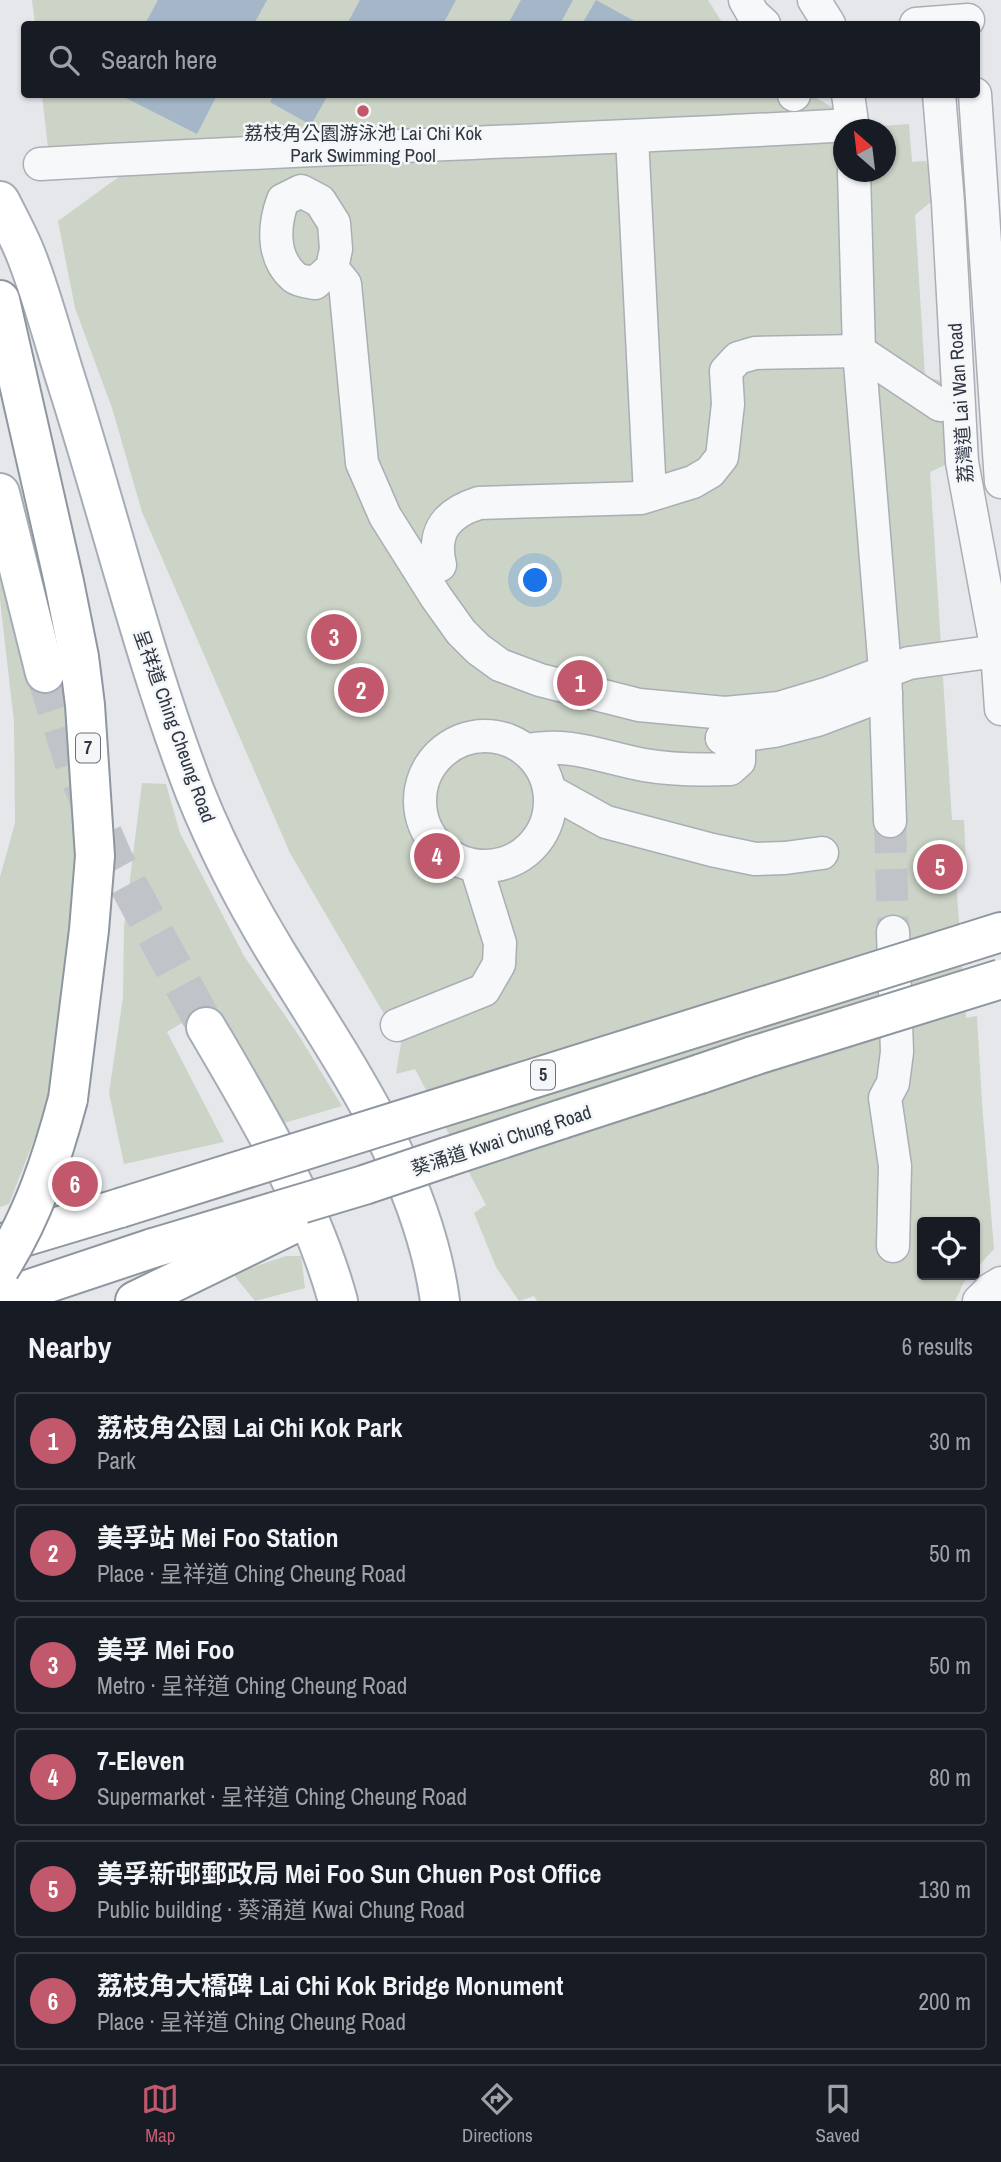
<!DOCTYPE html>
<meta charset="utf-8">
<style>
body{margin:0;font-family:"Archivo Narrow","Noto Sans TC",sans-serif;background:#20242c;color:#f1f3f6}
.controls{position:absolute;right:21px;bottom:21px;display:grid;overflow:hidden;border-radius:7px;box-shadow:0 2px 5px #0004}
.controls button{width:63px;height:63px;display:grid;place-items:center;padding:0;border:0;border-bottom:2px solid #363941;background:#171b24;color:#f1f3f6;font:35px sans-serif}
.compass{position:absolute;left:833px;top:119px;width:63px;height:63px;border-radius:50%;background:#171b24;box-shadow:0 2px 5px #0004;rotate:332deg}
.you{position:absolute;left:536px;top:581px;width:24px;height:24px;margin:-18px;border:5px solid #fff;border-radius:50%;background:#1a73e8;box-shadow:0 0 0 10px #1a73e833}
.badge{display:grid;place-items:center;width:46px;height:46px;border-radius:50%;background:#c1586c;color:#fff;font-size:23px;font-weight:700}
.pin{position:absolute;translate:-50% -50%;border:4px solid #fff;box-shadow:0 2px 7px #0006}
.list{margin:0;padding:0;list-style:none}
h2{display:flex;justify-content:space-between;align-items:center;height:91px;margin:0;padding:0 28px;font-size:30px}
h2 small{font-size:23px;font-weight:400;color:#9ea1a6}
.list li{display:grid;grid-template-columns:46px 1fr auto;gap:21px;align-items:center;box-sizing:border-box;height:98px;margin:0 14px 14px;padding:0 14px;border:2px solid #363941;border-radius:7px}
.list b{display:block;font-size:26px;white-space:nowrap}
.list p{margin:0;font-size:23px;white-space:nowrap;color:#9ea1a6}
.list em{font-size:23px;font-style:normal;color:#9ea1a6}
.icon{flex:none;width:38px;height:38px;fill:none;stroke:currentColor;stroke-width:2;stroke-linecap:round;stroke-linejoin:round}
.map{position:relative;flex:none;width:1001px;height:1301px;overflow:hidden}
.search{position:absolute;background:#171b24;box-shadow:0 2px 5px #0004;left:21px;right:21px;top:21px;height:77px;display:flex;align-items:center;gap:18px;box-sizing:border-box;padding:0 24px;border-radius:7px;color:#9ea1a6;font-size:26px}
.sheet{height:763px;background:#171b24}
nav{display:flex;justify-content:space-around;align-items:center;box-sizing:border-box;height:98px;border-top:2px solid #363941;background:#171b24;font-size:19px;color:#9ea1a6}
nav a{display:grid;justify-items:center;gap:4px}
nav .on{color:#c1586c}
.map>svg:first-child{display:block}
.green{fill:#cbd4c7;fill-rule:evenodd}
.water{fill:#a4b6c7}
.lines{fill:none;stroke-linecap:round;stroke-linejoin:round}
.minor-tunnel{stroke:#c0c4c9;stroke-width:32;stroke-dasharray:32 16;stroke-linecap:butt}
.major-tunnel{stroke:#c0c4c9;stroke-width:38;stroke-dasharray:38 19;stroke-linecap:butt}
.minor-casing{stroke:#aaaeb5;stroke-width:35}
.major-casing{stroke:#a5acb6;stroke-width:42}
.highway-casing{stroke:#8e96a0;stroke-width:42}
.minor{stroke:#f7f8fa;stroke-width:32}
.major{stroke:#fff;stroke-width:38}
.highway{stroke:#fff;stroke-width:38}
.highway-bridge-casing{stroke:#8e96a0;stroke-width:42;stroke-linecap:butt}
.highway-bridge{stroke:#fff;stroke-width:38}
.poi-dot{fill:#c1586c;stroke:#f4f6f8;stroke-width:2.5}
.labels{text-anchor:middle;stroke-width:5;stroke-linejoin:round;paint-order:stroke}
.shield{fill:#f4f6f8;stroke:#697079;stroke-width:2}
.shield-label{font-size:18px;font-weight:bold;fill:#2e3642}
.poi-label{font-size:19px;fill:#2e3642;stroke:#f4f6f8}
.street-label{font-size:19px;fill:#2e3642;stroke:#f4f6f8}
</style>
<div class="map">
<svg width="1001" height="1301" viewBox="0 0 1001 1301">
<rect width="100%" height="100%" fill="#e5e7eb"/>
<g class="green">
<polygon points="32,0 708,0 723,24 35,24"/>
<path d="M 809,94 L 868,127 L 909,124 L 912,162 L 926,161 L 939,195 L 915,215 L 925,377 L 959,385 L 958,459 L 930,472 L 952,820 L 964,820 L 966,863 L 955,867 L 966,1018 L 977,1016 L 982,1104 L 994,1249 L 975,1270 L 975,1222 L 922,1222 L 922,1275 L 970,1275 L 964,1282 L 955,1301 L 537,1301 L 534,1296 L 519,1301 L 496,1267 L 474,1213 L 486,1205 L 415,1069 L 396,1074 L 401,1043 L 290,853 L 142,512 L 112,408 L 75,308 L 58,221 L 120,176 L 259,162 L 49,157 L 42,95 ZM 844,130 L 886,130 L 886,172 L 844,172 Z"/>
<polygon points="0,573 30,674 74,687 81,792 69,959 46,1109 9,1204 0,1207 0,877 15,823 14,722 0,600"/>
<polygon points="142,783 166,784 180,833 244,956 299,1036 342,1106 284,1123 212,1005 167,1032 224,1142 124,1164 109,1093 123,998 124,927"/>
<polygon points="286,1256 301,1256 305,1288 255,1301 233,1274"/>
</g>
<g class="water">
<polygon points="158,0 267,0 254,24 145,24"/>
<polygon points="360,0 456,0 443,24 347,24"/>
<polygon points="521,0 573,0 560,24 508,24"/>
<polygon points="596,0 636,22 635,24 582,24"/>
<polygon points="120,95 217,95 197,134"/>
<polygon points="274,95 274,94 328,95 311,125 270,102"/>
</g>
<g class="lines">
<polyline class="minor-tunnel" points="890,821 893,932"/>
<polyline class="major-tunnel" points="45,673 75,767 113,857 206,1027"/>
<g class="minor-casing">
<g id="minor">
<polyline points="745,0 753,14 764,24"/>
<polyline points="814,0 829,24"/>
<polyline points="916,24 968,20"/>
<polyline points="794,94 794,95"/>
<polyline points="848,94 853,130"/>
<polyline points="939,94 948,203 962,462 997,651 1001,709"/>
<polyline points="975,94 1001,482"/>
<polyline points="632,137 650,495"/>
<path d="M 40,164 C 311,148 582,140 852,125"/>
<polyline points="854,172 859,351 885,670 890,821"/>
<path d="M 301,191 L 320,201 L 334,223 L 336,249 L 332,268 L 315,283 C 309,282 299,281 294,277 C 271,257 274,224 283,200 Z"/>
<polyline points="332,268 345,284 362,463 385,516 436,597 461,632 478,649 500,665 540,680 639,705 725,713 779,708 829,693 909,663 997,651"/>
<path d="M 440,565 C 432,531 447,513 479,503 L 641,498 L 693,482 L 710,472 L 722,457 L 728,404 L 726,371 L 738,358 L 755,353 L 859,351 L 940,405"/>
<circle cx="485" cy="801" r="65"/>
<polyline points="722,738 774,731 817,720 886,694"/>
<path d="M 527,750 C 571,742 601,757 644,765 C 672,770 701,770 730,769 L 739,761 L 739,749 L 722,738"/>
<polyline points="550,791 606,822 712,850 755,859 785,858 822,853"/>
<polyline points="397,1025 484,990 499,964 500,943 476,866"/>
<polyline points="893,1246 895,1166 885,1098 893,1083 897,1052 893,932"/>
<polyline points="979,1301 991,1289 1001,1283"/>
</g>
</g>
<g class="major-casing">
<g id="major">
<path d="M 0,201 C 9,219 19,237 26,255 C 43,298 54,343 68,386 C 111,521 144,659 195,792 C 217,847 245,901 276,952 C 343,1062 422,1170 440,1301"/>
<polyline points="0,493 45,673"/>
<path d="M 206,1027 C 257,1114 311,1203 338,1301"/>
</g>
</g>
<g class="highway-casing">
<g id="highway">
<polyline points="0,300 64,582 79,657 85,705 95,856 89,930 68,1099"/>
<polyline points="966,943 1001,932"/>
<polyline points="700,1074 753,1056"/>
<polyline points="447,1157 562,1119"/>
<polyline points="0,1244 120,1208"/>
<polyline points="0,1299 153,1248"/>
<polyline points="135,1301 164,1287"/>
</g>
</g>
<use href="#minor" class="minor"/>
<use href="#major" class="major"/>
<use href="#highway" class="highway"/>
<g class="highway-bridge-casing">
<g id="highway-bridge">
<polyline points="753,1056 1001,979"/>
<polyline points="562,1119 700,1074"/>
<polyline points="120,1208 966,943"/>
<polyline points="153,1248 364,1185 447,1157"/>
<path d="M 0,1268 C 33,1216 52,1159 68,1099"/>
<polyline points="164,1287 289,1226"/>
</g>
</g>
<use href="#highway-bridge" class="highway-bridge"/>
</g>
<circle class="poi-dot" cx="363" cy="111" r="7"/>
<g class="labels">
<g class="shield">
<rect x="76" y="733.5" width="24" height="29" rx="5"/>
<rect x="531" y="1060.5" width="24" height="29" rx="5"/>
</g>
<g class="shield-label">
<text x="88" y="754">7</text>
<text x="543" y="1081">5</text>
</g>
<g class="poi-label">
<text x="363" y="140">荔枝角公園游泳池 Lai Chi Kok<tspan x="363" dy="22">Park Swimming Pool</tspan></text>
</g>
<g class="street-label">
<text transform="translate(960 403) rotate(-94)" y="7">荔灣道 Lai Wan Road</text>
<text transform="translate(175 726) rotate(70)" y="7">呈祥道 Ching Cheung Road</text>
<text transform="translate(501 1140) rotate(-18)" y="7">葵涌道 Kwai Chung Road</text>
</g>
</g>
</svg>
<div class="controls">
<button><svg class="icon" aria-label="locate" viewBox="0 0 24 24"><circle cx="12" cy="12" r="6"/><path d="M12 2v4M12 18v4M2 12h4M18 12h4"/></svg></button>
</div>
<svg class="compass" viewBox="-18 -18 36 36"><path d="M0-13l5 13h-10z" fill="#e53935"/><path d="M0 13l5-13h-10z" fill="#9ea1a6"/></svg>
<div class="you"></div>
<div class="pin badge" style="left:580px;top:683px">1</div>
<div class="pin badge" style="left:361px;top:690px">2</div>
<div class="pin badge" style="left:334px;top:637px">3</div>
<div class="pin badge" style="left:437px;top:856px">4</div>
<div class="pin badge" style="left:940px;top:867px">5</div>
<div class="pin badge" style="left:75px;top:1184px">6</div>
<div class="search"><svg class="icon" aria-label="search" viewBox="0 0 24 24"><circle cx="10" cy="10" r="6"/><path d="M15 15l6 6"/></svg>Search here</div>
</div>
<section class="sheet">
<h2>Nearby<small>6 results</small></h2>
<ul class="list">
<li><span class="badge">1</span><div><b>荔枝角公園 Lai Chi Kok Park</b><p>Park</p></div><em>30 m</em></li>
<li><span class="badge">2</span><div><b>美孚站 Mei Foo Station</b><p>Place · 呈祥道 Ching Cheung Road</p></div><em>50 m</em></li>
<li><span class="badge">3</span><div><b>美孚 Mei Foo</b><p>Metro · 呈祥道 Ching Cheung Road</p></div><em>50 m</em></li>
<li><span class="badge">4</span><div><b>7-Eleven</b><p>Supermarket · 呈祥道 Ching Cheung Road</p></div><em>80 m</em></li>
<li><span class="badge">5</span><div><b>美孚新邨郵政局 Mei Foo Sun Chuen Post Office</b><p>Public building · 葵涌道 Kwai Chung Road</p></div><em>130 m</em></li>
<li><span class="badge">6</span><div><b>荔枝角大橋碑 Lai Chi Kok Bridge Monument</b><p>Place · 呈祥道 Ching Cheung Road</p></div><em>200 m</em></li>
</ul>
</section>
<nav>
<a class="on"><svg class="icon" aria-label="map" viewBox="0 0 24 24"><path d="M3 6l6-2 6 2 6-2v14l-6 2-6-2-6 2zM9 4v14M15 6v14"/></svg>Map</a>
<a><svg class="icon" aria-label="directions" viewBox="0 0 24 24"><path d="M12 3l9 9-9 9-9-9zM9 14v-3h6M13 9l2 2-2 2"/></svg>Directions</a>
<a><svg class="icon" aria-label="saved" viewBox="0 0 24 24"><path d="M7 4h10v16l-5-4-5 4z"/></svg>Saved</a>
</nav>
